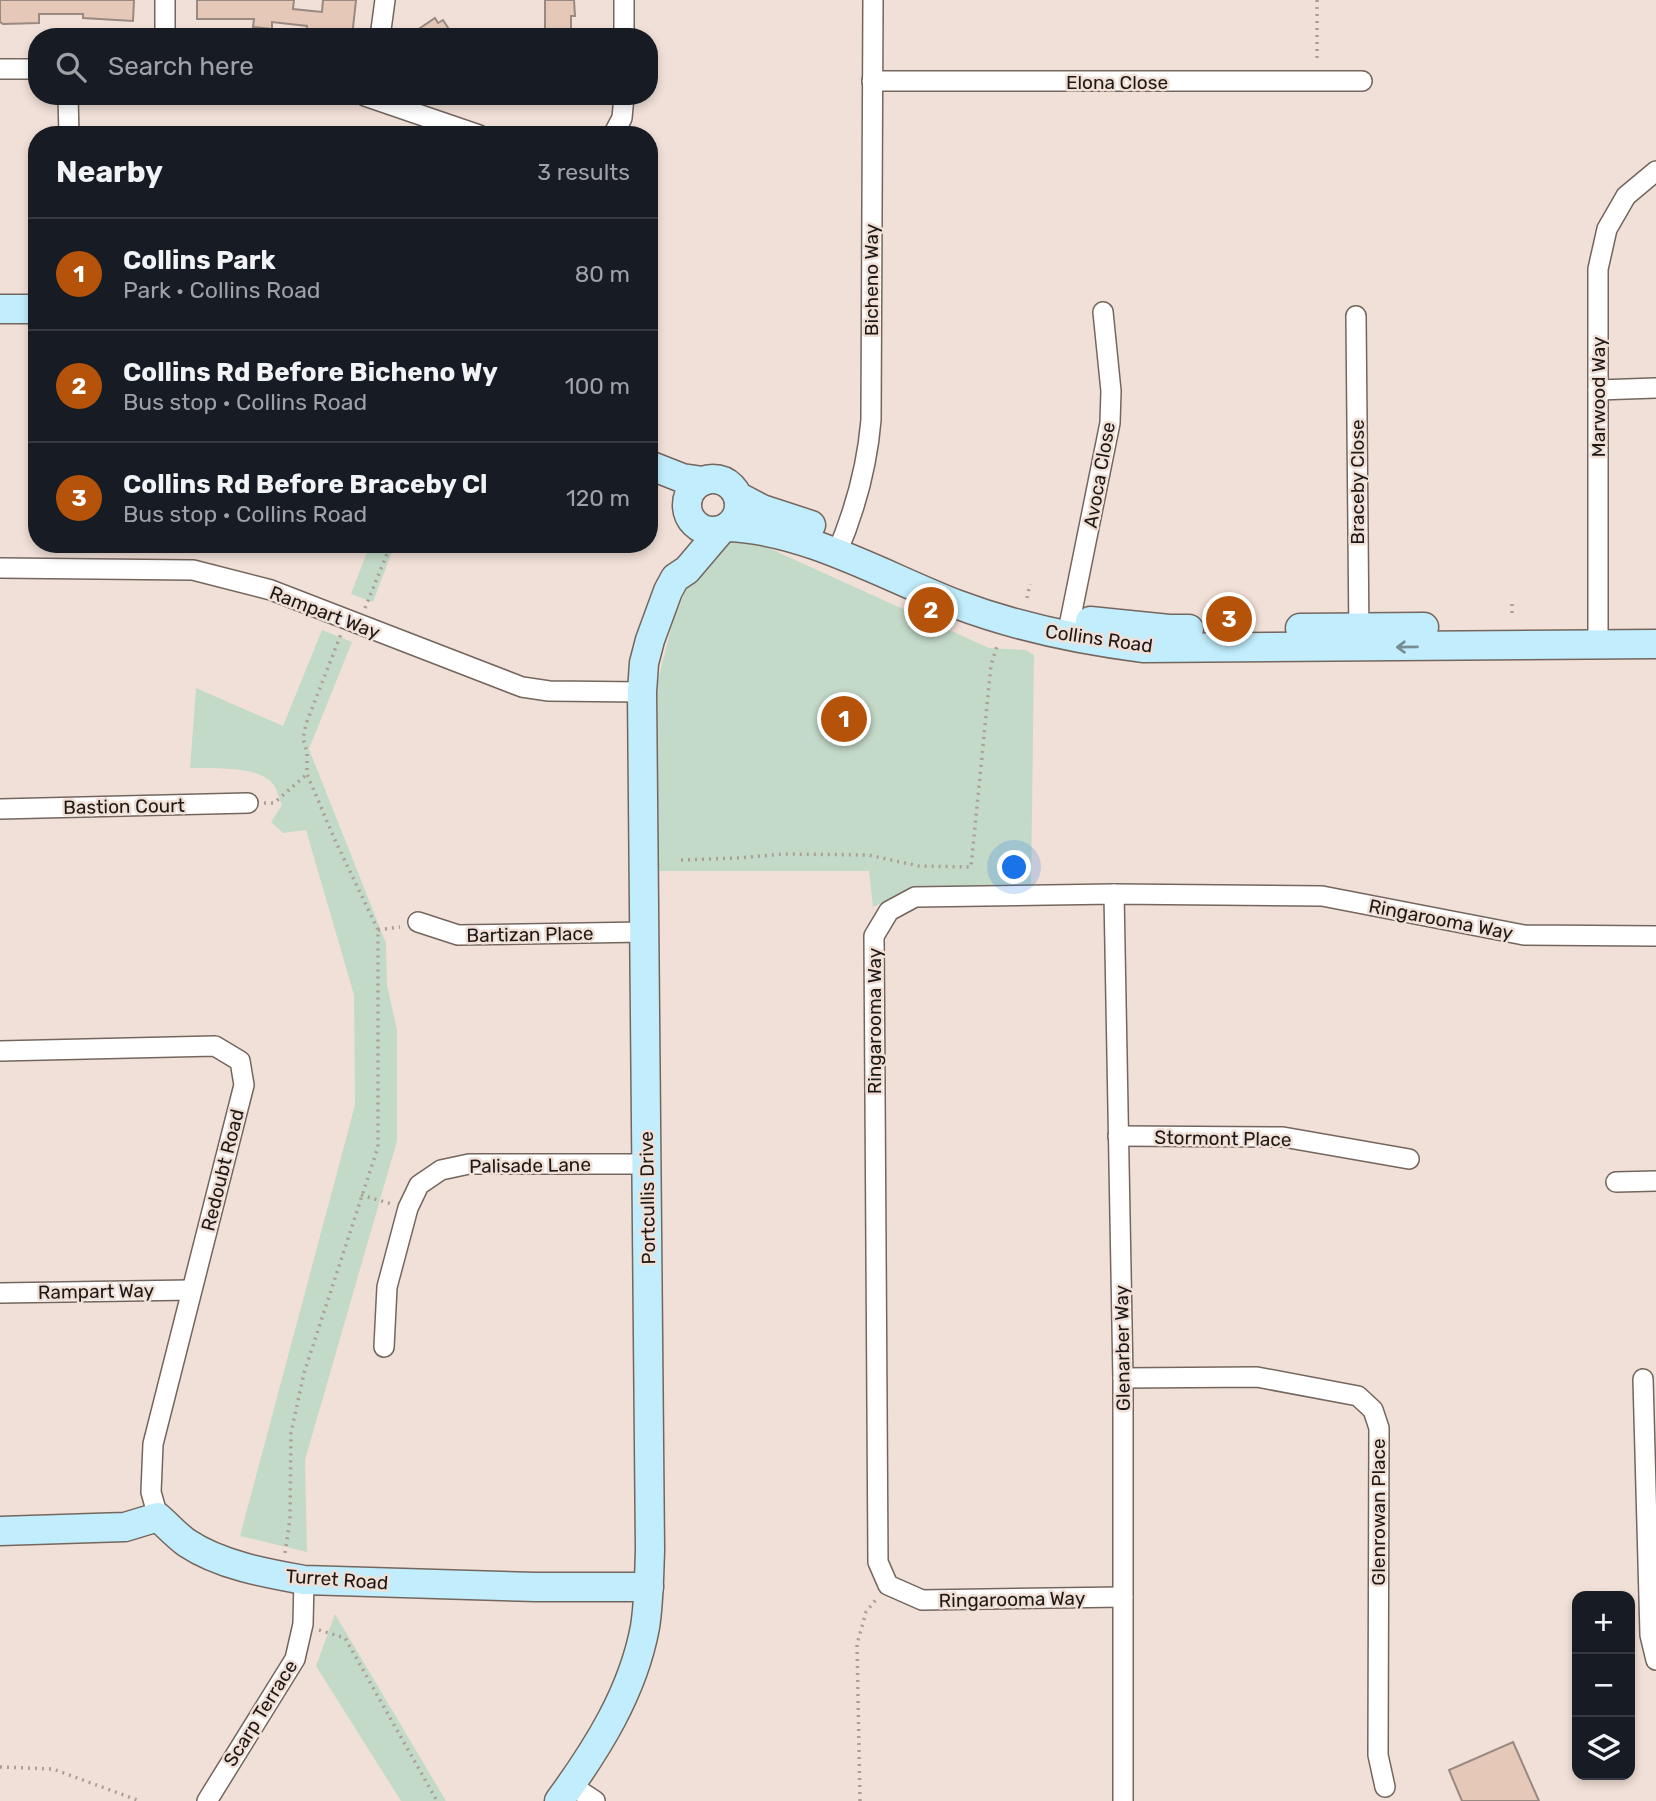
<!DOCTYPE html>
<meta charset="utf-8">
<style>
body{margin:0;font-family:Rubik,sans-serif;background:#242831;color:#f1f3f6}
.controls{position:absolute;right:21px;bottom:21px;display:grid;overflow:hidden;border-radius:14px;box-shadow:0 4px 10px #0003}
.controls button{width:63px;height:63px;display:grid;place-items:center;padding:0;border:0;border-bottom:2px solid #363941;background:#171b24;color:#f1f3f6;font:35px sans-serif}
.you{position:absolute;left:1015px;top:868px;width:24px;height:24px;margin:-18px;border:5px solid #fff;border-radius:50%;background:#1a73e8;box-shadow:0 0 0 10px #1a73e833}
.badge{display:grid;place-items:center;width:46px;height:46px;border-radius:50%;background:#b45309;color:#fff;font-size:23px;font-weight:700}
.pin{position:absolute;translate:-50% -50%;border:4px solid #fff;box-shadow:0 2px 7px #0006}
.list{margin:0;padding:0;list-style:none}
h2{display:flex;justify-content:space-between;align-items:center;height:91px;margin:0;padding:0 28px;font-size:30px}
h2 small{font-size:23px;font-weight:400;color:#9ea1a6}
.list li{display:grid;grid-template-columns:46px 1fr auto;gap:21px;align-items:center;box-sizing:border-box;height:112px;padding:0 28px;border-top:2px solid #363941}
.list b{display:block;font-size:26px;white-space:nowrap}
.list p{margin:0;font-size:23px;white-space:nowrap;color:#9ea1a6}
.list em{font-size:23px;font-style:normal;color:#9ea1a6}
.icon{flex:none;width:38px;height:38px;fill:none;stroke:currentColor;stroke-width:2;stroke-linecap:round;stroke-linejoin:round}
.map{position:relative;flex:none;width:1656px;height:1801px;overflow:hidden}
.search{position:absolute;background:#171b24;box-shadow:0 4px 10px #0003;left:28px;top:28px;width:630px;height:77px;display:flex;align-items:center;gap:18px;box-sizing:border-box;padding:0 24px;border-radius:28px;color:#9ea1a6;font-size:26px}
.panel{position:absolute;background:#171b24;box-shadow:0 4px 10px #0003;left:28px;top:126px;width:630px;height:427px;border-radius:28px}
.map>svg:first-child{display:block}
.green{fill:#c4dac9}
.building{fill:#e6c8b8;stroke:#988981;stroke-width:2}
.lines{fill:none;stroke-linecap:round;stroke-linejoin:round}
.street-casing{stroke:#74665e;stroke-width:22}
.secondary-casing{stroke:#74665e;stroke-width:31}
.path{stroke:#ab9e97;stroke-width:3.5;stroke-dasharray:2 5;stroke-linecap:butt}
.street{stroke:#fff;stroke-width:19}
.secondary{stroke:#c1edfc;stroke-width:28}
.oneway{stroke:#788e94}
.labels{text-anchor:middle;stroke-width:5;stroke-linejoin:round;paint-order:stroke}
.street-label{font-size:19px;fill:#1e1916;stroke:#f1e0d7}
</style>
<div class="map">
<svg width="1656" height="1801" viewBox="0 0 1656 1801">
<rect width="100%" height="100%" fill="#f1e0d7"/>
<g class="green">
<polygon points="734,538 749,539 989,648 1026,650 1034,655 1031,891 914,889 873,907 869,871 657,871 654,695 673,621 688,585 716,547"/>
<polygon points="370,544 395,544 373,602 351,594"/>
<path d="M 322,630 L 352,642 L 309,749 L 386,943 L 387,985 L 397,1030 L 397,1141 L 305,1460 L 307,1552 L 240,1536 L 355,1105 L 354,995 L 306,830 L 283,833 L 271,822 L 282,805 C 279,799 277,789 273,784 C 258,765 212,769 190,768 L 196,688 L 283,726 Z"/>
<polygon points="335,1614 446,1801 401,1801 316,1666"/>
</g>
<g class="building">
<polygon points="0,0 134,0 133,21 83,18 83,14 39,14 39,23 3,24 0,22"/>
<polygon points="197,0 294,0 293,9 322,12 323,0 356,0 352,37 306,37 307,26 272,22 272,29 253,27 254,19 197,19"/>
<polygon points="545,0 574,0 575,16 571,16 571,37 551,37 551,31 545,31"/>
<polygon points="435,18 438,23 443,20 454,37 407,37"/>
<polygon points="1513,1742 1539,1801 1462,1801 1449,1770"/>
</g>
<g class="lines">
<g class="street-casing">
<g id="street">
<polyline points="165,0 165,37"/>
<polyline points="380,37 385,0"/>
<polyline points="624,37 624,0"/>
<polyline points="0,69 37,69"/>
<polyline points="872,81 1362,81"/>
<polyline points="68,96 69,135"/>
<polyline points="365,96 479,135"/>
<polyline points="613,135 622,118 624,96"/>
<polyline points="1356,316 1359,639"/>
<polyline points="1598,390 1656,388"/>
<path d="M 836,555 C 855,511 867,468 871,420 L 873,0"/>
<polyline points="0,568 193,570 271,590 522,687 549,691 642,692"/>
<polyline points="1067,636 1110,423 1111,391 1103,312"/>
<polyline points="1598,644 1598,269 1607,229 1626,196 1656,171"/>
<polyline points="0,809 248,803"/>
<polyline points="1114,894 1123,1378 1123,1801"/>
<polyline points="418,922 458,935 644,932"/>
<polyline points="0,1051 215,1046 240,1061 244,1085 153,1444 151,1492 158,1517"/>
<polyline points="1118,1136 1283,1137 1409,1159"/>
<polyline points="1616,1182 1656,1181"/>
<polyline points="0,1293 191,1290"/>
<polyline points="384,1347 387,1287 408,1208 419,1185 441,1170 469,1164 646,1164"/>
<polyline points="1123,1378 1257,1377 1358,1396 1373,1410 1379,1428 1378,1755 1385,1787"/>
<polyline points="1643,1379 1650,1635 1656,1660"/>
<polyline points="1123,1597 922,1600 888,1585 878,1562 874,936 889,911 915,897 1114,894 1322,896 1524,935 1656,936"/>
<polyline points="571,1785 595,1801"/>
<polyline points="207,1801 295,1659 303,1624 304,1580"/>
</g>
</g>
<g class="secondary-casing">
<g id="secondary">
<polyline points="0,309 37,309"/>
<polyline points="649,465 682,478 703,481"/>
<circle cx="713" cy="505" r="26"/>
<polyline points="739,497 762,509 811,525"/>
<path d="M 728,527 C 806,530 884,576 956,604 C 1017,627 1079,640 1144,648 L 1656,644"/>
<polyline points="1090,621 1169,629 1189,629"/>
<polyline points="1300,628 1424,627"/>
<path d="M 0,1531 L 125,1527 L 158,1517 C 167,1525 177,1536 187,1543 C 220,1565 265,1573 304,1580 L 536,1587 L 649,1587"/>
<path d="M 559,1801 C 597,1749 633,1692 645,1627 C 649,1602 649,1576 650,1551 L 642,692 L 644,663 L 650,640 L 668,591 L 675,578 L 687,570 L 721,530"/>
</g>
</g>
<g class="path">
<polyline points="1317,0 1317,63"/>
<polyline points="1027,598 1030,584"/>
<polyline points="1512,604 1512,617"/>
<polyline points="365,608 391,544"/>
<polyline points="264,803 274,803 307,774"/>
<polyline points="681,860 737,858 785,854 868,855 919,866 971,867 991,665 998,643"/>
<polyline points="378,930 400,927"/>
<polyline points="361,1195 392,1204"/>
<polyline points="285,1553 290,1519 291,1433 304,1373 378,1147 378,930 334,838 307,774 307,752 303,739 306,724 341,634"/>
<polyline points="319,1630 345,1638 437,1801"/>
<polyline points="0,1767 53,1769 140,1801"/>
<polyline points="860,1801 857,1644 866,1612 878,1597"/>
</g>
<use href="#street" class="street"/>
<use href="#secondary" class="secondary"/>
</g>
<defs><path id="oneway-shaft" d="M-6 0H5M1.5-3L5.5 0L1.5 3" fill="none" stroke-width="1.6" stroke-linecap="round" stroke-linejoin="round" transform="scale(1.75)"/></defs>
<use class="oneway" href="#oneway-shaft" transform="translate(1407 647) rotate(179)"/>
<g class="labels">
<g class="street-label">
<text x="1117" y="89">Elona Close</text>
<text transform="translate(871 280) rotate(-90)" y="7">Bicheno Way</text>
<text transform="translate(1598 397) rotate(-90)" y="7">Marwood Way</text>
<text transform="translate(1099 475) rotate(-80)" y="7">Avoca Close</text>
<text transform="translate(1357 482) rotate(-90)" y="7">Braceby Close</text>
<text transform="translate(325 612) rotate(21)" y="7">Rampart Way</text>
<text transform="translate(1099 638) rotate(8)" y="7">Collins Road</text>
<text transform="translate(124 806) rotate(-1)" y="7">Bastion Court</text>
<text transform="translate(1441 919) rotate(11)" y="7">Ringarooma Way</text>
<text transform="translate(530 934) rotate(-1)" y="7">Bartizan Place</text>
<text transform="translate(874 1021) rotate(-90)" y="7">Ringarooma Way</text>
<text transform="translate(1223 1138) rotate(1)" y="7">Stormont Place</text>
<text transform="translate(530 1165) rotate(-1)" y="7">Palisade Lane</text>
<text transform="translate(222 1170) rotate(-76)" y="7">Redoubt Road</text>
<text transform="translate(647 1198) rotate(-91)" y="7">Portcullis Drive</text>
<text transform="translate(96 1291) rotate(-1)" y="7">Rampart Way</text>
<text transform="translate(1122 1348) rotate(-91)" y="7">Glenarber Way</text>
<text transform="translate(1378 1512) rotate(-90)" y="7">Glenrowan Place</text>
<text transform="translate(337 1579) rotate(4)" y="7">Turret Road</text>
<text transform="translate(1012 1599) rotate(-1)" y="7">Ringarooma Way</text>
<text transform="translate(260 1713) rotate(-58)" y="7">Scarp Terrace</text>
</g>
</g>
</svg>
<div class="controls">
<button>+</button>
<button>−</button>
<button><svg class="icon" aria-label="layers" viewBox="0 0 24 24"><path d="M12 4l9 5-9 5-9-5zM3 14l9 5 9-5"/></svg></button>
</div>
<div class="you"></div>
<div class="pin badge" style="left:844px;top:719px">1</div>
<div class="pin badge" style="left:931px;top:610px">2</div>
<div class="pin badge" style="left:1229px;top:619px">3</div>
<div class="search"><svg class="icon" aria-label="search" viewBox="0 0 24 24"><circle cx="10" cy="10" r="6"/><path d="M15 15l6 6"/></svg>Search here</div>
<section class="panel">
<h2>Nearby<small>3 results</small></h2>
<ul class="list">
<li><span class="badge">1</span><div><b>Collins Park</b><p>Park · Collins Road</p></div><em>80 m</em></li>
<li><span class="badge">2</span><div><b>Collins Rd Before Bicheno Wy</b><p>Bus stop · Collins Road</p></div><em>100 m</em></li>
<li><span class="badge">3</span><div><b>Collins Rd Before Braceby Cl</b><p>Bus stop · Collins Road</p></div><em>120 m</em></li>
</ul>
</section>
</div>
